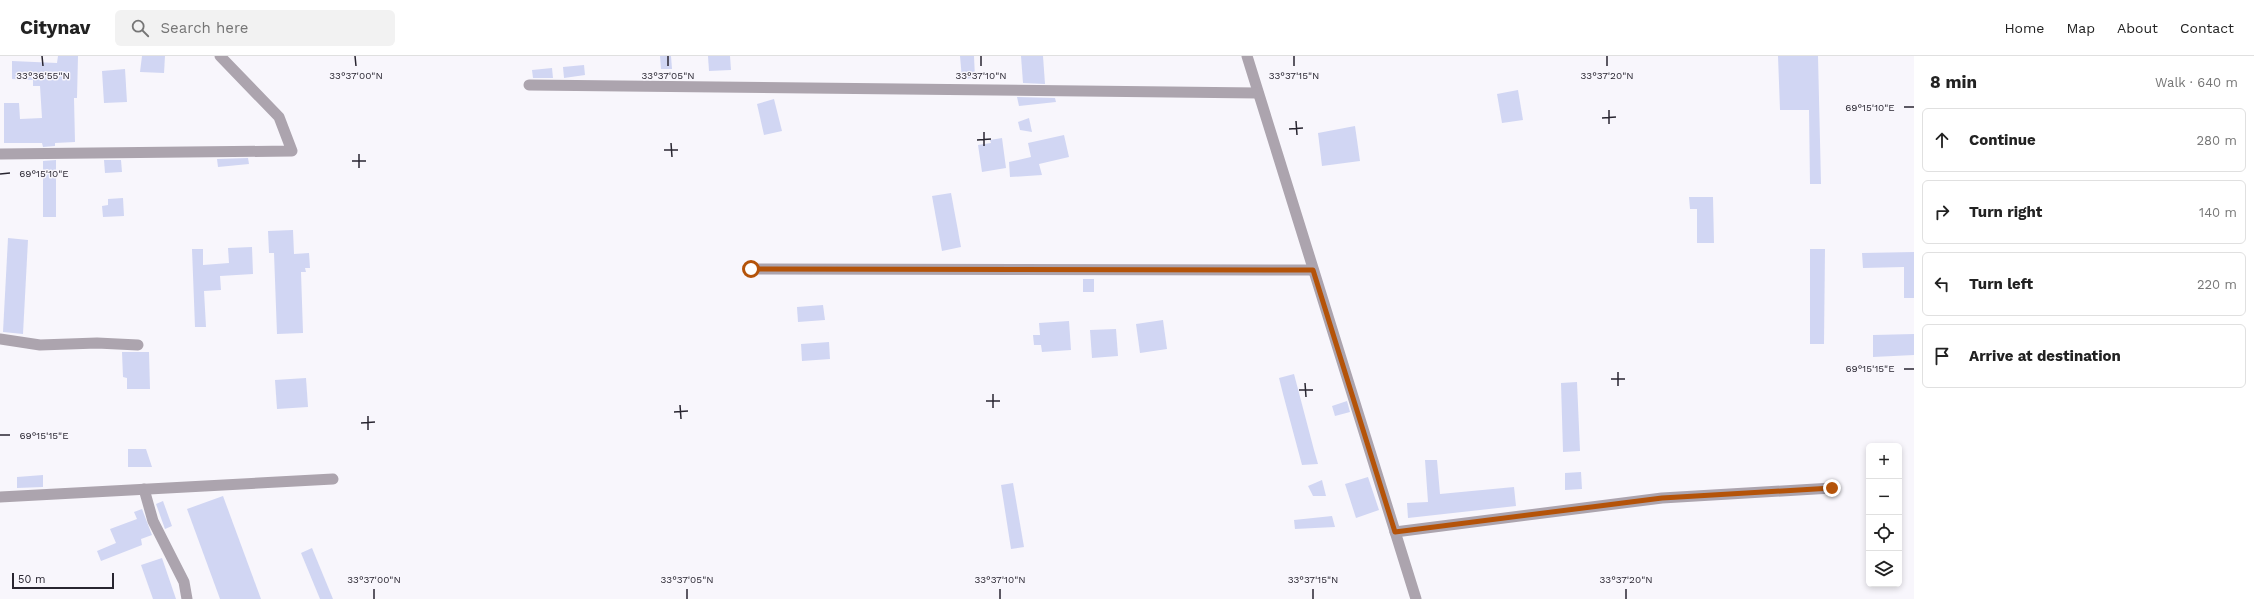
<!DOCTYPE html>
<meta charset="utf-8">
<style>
body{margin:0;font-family:"Work Sans",sans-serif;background:#f2f2f2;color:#222}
.controls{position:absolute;right:12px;bottom:12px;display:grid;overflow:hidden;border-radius:6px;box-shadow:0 2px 6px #0003}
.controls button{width:36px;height:36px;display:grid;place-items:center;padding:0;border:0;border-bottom:1px solid #e0e0e0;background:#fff;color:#222;font:20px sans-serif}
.scale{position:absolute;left:12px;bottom:10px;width:102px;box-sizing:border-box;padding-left:4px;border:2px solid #282530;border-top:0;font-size:11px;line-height:14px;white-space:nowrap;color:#282530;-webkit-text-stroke:3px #f8f6fc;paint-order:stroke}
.stop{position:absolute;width:12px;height:12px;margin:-9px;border:3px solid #b45309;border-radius:50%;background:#fff}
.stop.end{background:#b45309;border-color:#fff;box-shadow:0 1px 4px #0008}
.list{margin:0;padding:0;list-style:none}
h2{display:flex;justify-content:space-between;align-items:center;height:52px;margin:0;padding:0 16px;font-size:17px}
h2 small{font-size:13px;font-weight:400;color:#767676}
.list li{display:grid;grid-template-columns:26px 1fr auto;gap:12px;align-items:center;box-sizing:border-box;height:64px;margin:0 8px 8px;padding:0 8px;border:1px solid #e0e0e0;border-radius:6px}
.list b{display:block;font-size:15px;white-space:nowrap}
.list em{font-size:13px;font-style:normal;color:#767676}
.icon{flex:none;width:22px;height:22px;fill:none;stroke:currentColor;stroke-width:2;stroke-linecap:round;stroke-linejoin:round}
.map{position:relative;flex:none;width:1914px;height:543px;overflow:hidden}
header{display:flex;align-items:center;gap:24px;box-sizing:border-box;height:56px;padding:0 20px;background:#fff;border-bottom:1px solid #e0e0e0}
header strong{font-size:19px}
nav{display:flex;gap:22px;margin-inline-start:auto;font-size:14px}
.search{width:280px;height:36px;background:#f2f2f2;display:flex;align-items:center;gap:10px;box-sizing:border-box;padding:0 14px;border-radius:6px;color:#767676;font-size:15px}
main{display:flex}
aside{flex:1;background:#fff}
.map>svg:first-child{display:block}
.building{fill:#d1d6f3}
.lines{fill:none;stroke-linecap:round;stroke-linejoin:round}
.minor{stroke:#aca4ae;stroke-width:11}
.route{stroke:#b45309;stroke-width:5}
.ticks{fill:none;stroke:#282530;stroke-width:1.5}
.ticks-label{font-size:10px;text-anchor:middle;fill:#282530;stroke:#f8f6fc;stroke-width:3;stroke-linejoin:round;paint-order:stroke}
</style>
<header>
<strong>Citynav</strong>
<div class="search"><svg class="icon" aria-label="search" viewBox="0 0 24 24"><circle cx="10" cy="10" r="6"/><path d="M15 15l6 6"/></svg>Search here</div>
<nav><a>Home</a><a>Map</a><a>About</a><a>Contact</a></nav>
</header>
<main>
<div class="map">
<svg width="1914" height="543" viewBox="0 0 1914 543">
<rect width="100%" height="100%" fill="#f8f6fc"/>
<g class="building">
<polygon points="58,0 78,0 77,42 74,42 75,86 55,87 55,90 43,91 42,87 4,87 4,47 19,47 20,63 42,62 40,30 33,30 33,24 12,23 12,5 57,7"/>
<polygon points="142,0 165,0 164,17 140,16"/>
<polygon points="660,0 671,0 672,13 661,13"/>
<polygon points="708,0 730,0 731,14 709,15"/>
<polygon points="960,0 974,0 975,22 962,23"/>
<polygon points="1021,0 1043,0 1045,28 1023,27"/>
<polygon points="1778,0 1818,0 1821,128 1810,128 1809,54 1780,54"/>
<polygon points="584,9 585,19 564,22 563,11"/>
<polygon points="552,12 553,22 533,22 532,14"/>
<polygon points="125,13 127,46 104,47 102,15"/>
<polygon points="1518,34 1523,64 1502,67 1497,38"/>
<polygon points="1017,41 1055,42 1056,46 1019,50"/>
<polygon points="774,43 782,75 764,79 757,48"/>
<polygon points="1029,62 1032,76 1020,74 1018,66"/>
<polygon points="1355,70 1360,105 1322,110 1318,77"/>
<polygon points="1064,79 1069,101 1039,108 1042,119 1010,121 1009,106 1031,101 1028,87"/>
<polygon points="1002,82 1006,112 982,116 978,89 991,87 990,84"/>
<polygon points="248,102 249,108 218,111 217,103"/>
<polygon points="56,104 56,161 43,161 43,105"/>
<polygon points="104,104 121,104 122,116 105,117"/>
<polygon points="951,137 961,191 942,195 932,140"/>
<polygon points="1689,141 1713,141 1714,187 1697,187 1697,153 1690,153"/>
<polygon points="123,142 124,160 103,161 102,150 108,149 108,143"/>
<polygon points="293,174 294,198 309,197 310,212 305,212 306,216 301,216 303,277 277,278 274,197 269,197 268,175"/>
<polygon points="8,182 28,184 23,278 3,276"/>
<polygon points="252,191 253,218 220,220 221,234 204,235 206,271 195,271 192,193 203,193 203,209 229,207 228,192"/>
<polygon points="1810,193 1825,193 1824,288 1810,288"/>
<polygon points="1914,196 1914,242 1904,242 1904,211 1863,212 1862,197"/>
<rect x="1083" y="223" width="11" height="13"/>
<polygon points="823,249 825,264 798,266 797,251"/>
<polygon points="1163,264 1167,293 1140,297 1136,268"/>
<polygon points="1069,265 1071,294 1042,296 1041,289 1034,289 1033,279 1040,279 1039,267"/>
<polygon points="1116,273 1118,300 1092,302 1090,274"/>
<polygon points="1914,278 1914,299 1873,301 1873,279"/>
<polygon points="829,286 830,303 802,305 801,288"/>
<polygon points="122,296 149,296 150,333 127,333 127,322 123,321"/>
<polygon points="1294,318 1314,394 1318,408 1302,409 1283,338 1279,322"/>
<polygon points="306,322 308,351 277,353 275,324"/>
<polygon points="1577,326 1580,395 1563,396 1561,327"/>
<polygon points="1347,345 1350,356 1335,360 1332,350"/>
<polygon points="128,393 146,393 152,411 128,411"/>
<polygon points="1425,404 1437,404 1440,438 1514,431 1516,450 1408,462 1407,447 1428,446"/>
<polygon points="1581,416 1582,433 1565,434 1565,417"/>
<polygon points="43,419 43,431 17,432 17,421"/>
<polygon points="1368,421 1379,454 1356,462 1345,428"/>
<polygon points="1322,424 1326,440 1313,440 1308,430"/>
<polygon points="1013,427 1024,491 1011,493 1001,429"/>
<polygon points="223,440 261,543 220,543 187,453"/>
<polygon points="163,445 172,470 165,473 156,448"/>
<polygon points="142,453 152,479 141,483 142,489 101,505 97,495 116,487 110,473 137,463 134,456"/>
<polygon points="1332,460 1335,471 1295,473 1294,464"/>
<polygon points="312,492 333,543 320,543 301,497"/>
<polygon points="162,502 176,543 153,543 141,509"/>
</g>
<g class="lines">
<g class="minor">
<polyline points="1247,0 1416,543"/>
<polyline points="529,29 1258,37"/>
<polyline points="0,98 292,95 279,61 220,0"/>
<polyline points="751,213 1313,214"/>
<polyline points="0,283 40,289 97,287 138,289"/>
<polyline points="144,433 153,465 184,526 187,543"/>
<polyline points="0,441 333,423"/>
<polyline points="1395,476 1662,442 1832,432"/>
</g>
</g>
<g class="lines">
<polyline class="route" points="751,213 1313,214 1395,476 1662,442 1832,432"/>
</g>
<path class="ticks" d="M 42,0 L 43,10M 355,0 L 356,10M 668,0 L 668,10M 981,0 L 981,10M 1294,0 L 1294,10M 1607,0 L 1607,10M 1904,51 L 1914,51M 1609,54 L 1609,68M 1602,62 L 1616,61M 1296,65 L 1297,79M 1289,73 L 1303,72M 984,76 L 984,90M 977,84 L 991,83M 671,87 L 672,101M 664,94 L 678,94M 359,98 L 359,112M 352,105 L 366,105M 0,118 L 10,117M 1904,313 L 1914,313M 1618,316 L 1618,330M 1611,323 L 1625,323M 1305,327 L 1306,341M 1299,334 L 1313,334M 993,338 L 993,352M 986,345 L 1000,345M 680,349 L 681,363M 674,356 L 688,355M 368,360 L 368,374M 361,367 L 375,366M 0,379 L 10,379M 374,533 L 374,543M 687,533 L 687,543M 1000,533 L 1000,543M 1313,533 L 1313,543M 1626,533 L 1626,543"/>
<g class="ticks-label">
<text x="43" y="23">33°36'55"N</text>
<text x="356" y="23">33°37'00"N</text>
<text x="668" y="23">33°37'05"N</text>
<text x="981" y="23">33°37'10"N</text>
<text x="1294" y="23">33°37'15"N</text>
<text x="1607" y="23">33°37'20"N</text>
<text x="1870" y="55">69°15'10"E</text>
<text x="44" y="121">69°15'10"E</text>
<text x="1870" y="316">69°15'15"E</text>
<text x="44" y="383">69°15'15"E</text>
<text x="374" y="527">33°37'00"N</text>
<text x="687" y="527">33°37'05"N</text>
<text x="1000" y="527">33°37'10"N</text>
<text x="1313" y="527">33°37'15"N</text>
<text x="1626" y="527">33°37'20"N</text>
</g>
</svg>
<div class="controls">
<button>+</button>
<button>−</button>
<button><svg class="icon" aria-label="locate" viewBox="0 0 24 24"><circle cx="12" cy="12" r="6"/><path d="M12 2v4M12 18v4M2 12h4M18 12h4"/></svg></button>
<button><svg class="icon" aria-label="layers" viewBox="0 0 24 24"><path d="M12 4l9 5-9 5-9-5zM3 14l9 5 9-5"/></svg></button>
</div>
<div class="scale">50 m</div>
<div class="stop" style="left:751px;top:213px"></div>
<div class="stop end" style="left:1832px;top:432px"></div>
</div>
<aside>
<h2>8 min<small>Walk · 640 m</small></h2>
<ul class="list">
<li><svg class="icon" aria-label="ahead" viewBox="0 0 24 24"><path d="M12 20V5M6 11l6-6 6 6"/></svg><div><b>Continue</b></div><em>280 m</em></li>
<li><svg class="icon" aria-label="right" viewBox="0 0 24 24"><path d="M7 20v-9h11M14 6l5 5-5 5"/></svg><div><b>Turn right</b></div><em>140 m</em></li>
<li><svg class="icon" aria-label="left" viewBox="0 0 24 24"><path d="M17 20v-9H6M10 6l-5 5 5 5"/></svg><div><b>Turn left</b></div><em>220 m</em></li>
<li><svg class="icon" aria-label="arrive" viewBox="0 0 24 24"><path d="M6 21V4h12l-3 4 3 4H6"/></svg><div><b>Arrive at destination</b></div></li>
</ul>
</aside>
</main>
